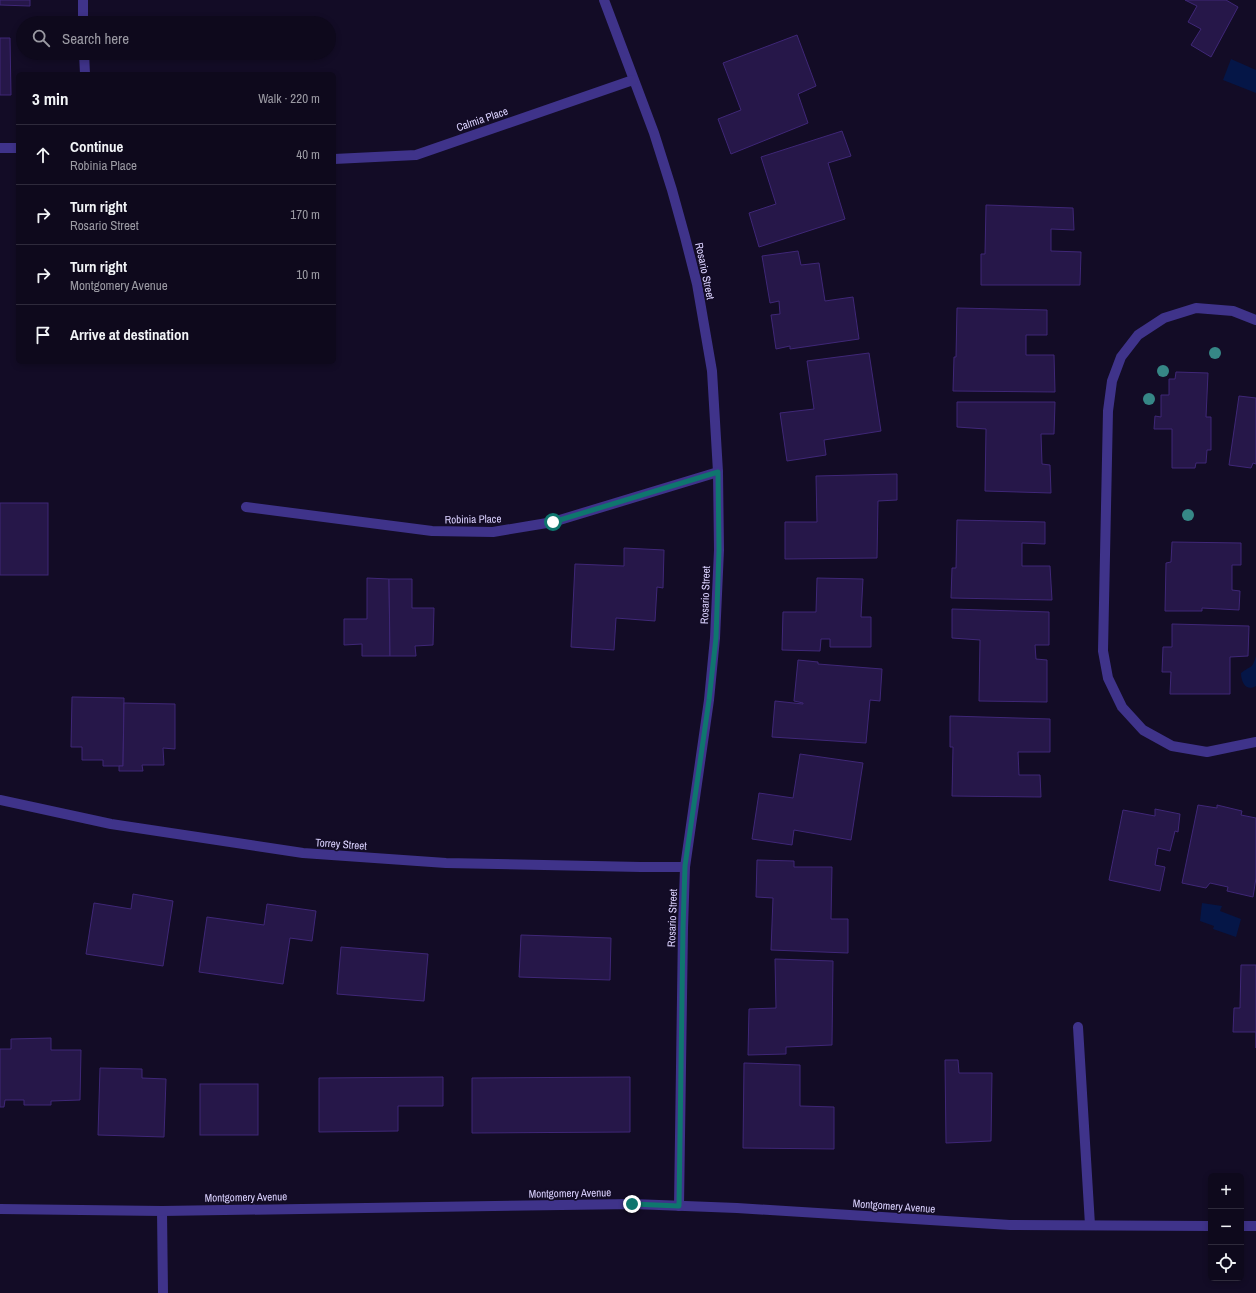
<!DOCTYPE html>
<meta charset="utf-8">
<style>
body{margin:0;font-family:"Archivo Narrow",sans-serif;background:#1c1729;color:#f1f3f6}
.controls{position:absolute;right:12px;bottom:12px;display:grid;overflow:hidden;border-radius:6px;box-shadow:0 2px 6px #0003}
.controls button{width:36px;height:36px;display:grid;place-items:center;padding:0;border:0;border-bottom:1px solid #2e2a3b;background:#0e091c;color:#f1f3f6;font:20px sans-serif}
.stop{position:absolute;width:12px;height:12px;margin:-9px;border:3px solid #0f766e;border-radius:50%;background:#fff}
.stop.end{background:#0f766e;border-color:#fff;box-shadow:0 1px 4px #0008}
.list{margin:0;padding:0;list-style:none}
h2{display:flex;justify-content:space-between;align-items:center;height:52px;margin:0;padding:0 16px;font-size:17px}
h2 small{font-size:13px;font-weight:400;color:#9b9aa3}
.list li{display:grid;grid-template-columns:26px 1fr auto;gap:12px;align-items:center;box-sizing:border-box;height:60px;padding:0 16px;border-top:1px solid #2e2a3b}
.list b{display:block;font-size:15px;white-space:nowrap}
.list p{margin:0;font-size:13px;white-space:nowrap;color:#9b9aa3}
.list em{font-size:13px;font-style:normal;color:#9b9aa3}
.icon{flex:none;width:22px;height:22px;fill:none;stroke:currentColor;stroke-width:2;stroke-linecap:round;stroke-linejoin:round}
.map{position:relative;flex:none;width:1256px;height:1293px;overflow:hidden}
.search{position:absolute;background:#0e091c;box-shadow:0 2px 6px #0003;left:16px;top:16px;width:320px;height:44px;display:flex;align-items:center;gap:10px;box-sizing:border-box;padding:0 14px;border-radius:22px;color:#9b9aa3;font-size:15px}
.panel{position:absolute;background:#0e091c;box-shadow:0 2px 6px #0003;left:16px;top:72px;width:320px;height:292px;border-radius:6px}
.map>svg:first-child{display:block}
.water{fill:#051647}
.building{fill:#261749;stroke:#3f2777}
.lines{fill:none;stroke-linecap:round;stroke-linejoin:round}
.service{stroke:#3f338a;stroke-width:10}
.minor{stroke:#3f338a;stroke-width:10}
.tree{fill:#368786}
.route{stroke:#0f766e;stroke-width:5}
.labels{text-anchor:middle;stroke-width:3.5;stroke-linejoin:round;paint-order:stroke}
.street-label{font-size:11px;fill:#dbd2ff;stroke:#130c26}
</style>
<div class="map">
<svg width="1256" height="1293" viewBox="0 0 1256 1293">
<rect width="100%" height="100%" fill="#130c26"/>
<g class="water">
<polygon points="1231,59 1256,70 1256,93 1223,80"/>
<path d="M 1256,656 L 1256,686 C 1246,692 1241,682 1241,673 C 1251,665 1252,670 1256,656 Z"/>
<polygon points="1202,903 1222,906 1220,911 1241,919 1236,937 1213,929 1214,926 1200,921"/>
</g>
<g class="building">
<polygon points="0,0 30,0 30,6 0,5"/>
<polygon points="1185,0 1226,0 1238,7 1211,57 1191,45 1201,29 1188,22 1197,6"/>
<polygon points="797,35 816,86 798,94 808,123 731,154 718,119 741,110 723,63"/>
<polygon points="0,38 10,38 11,95 0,95"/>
<polygon points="842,131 851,156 828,163 845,219 759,247 749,213 776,204 761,157"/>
<polygon points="986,205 1073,208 1074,230 1051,229 1051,251 1081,252 1080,285 981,285 981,254 985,254"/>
<polygon points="798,251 801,265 819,263 825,301 853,297 859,339 790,349 790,346 776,349 771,315 780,314 779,301 770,303 762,256"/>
<polygon points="957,308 1047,310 1047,335 1026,335 1026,355 1054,355 1055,392 953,391 954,357 956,357"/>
<polygon points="869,353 881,431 824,440 826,455 787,461 780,413 814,409 807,361"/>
<polygon points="1176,372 1208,373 1206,417 1211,417 1211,450 1207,450 1206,463 1196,463 1195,468 1172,468 1172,429 1154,429 1155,416 1161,417 1161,395 1169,395 1169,379 1175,379"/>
<polygon points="1239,396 1256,398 1256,464 1253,463 1251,468 1229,465"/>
<polygon points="957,402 1055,402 1054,434 1041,434 1042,464 1050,465 1051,493 985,491 986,429 957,427"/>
<polygon points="897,474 897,500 878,501 877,558 785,559 785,522 817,522 816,476"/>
<rect x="0" y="503" width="48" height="72"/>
<polygon points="957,520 1045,522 1045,544 1022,543 1022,566 1050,566 1052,600 951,598 952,568 956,568"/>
<polygon points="1172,542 1241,543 1241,565 1232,565 1232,590 1240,591 1239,610 1202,608 1202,611 1165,611 1166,563 1171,562"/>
<polygon points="624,548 664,550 663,588 657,587 655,621 616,618 614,650 571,647 575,564 624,566"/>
<polygon points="367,578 389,579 390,656 362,656 362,644 344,645 344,619 367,619"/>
<polygon points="817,578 863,579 861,617 871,617 871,647 830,647 830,639 821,639 820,651 782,650 783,612 816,612"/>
<polygon points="389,579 412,579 412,608 434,608 433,645 415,646 416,656 390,656"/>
<polygon points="952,609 1049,612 1049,645 1035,645 1036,659 1047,660 1047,702 979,701 980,640 952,638"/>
<polygon points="1172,624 1249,626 1248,656 1230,657 1230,694 1170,694 1171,672 1162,672 1163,647 1172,647"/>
<polygon points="798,660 818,662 818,664 882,669 880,701 870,700 866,743 772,737 775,701 803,704 803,703 794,701"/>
<polygon points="72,697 124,698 123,766 103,766 103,760 82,760 82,747 71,747"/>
<polygon points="124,703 175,704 175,749 163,748 164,765 142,765 143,771 119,771 119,766 123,766"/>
<polygon points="950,716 1050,719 1050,752 1018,752 1019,775 1040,775 1041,797 952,796 953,747 950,747"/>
<polygon points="800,754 863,763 851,840 794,830 792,845 752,839 759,793 793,798"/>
<polygon points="1198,805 1217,808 1217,805 1242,811 1241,815 1256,818 1256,878 1253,897 1227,891 1228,887 1210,883 1206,888 1182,883"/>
<polygon points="1155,809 1180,814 1178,832 1175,831 1170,851 1158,848 1155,865 1165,867 1160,891 1109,880 1123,810 1155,816"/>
<polygon points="757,860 794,861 794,867 832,867 831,919 848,919 848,953 771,950 773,898 756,897"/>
<polygon points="133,894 173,901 163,966 86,954 94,903 131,909"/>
<polygon points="267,904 316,911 312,941 290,938 283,984 199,972 207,917 264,925"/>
<polygon points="521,935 611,938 610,980 519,977"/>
<polygon points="341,947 428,954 424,1001 337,994"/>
<polygon points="775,959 833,961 832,1045 786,1047 786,1054 748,1055 749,1009 776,1008"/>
<polygon points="1241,965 1256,965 1256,1048 1256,1032 1233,1032 1234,1008 1240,1008"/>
<polygon points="51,1038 51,1050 81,1050 80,1100 51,1101 51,1105 24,1105 24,1100 5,1100 4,1107 0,1107 0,1049 11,1049 11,1039"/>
<polygon points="945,1060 958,1060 959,1073 992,1073 991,1141 946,1143"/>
<polygon points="744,1063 800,1065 800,1106 834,1107 834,1149 743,1148"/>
<polygon points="100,1068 142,1069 142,1078 166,1079 164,1137 98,1135"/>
<polygon points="443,1077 443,1106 398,1106 398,1131 319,1132 319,1078"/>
<polygon points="630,1077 630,1132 472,1133 472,1078"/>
<rect x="200" y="1084" width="58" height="51"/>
</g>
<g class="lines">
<g class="service">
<polyline points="1078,1027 1090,1225"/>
<polyline points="162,1211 163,1293"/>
</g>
<g class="minor">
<polyline points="83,0 83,23"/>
<polyline points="604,0 654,133 672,190 685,237 697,284 712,371 718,472 719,550 715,638 709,700 685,867 683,928 679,1206"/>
<polyline points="84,53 85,74"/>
<polyline points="0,148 18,148"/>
<polyline points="334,159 416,155 633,80"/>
<polyline points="1256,320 1233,311 1196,308 1164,318 1138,335 1121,357 1112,381 1108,411 1103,651 1108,678 1122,707 1143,730 1172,746 1207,752 1256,742"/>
<polyline points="246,507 432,531 493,532 553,522 718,472"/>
<polyline points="0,800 111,824 303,853 446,863 641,867 685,867"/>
<polyline points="0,1209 162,1211 633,1204 737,1208 1010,1225 1211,1226"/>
<polyline points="1241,1226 1256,1226"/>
</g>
</g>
<g class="tree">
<circle cx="1215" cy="353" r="6"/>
<circle cx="1163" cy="371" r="6"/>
<circle cx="1149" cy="399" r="6"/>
<circle cx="1188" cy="515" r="6"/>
</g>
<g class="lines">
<polyline class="route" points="553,522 718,472 719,550 716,638 709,700 685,866 683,928 679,1206 632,1204"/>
</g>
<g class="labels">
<g class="street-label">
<text transform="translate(482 119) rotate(-19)" y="4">Calmia Place</text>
<text transform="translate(705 271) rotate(78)" y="4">Rosario Street</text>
<text transform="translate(473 519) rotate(-1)" y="4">Robinia Place</text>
<text transform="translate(705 595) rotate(-88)" y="4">Rosario Street</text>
<text transform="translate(341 844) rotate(4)" y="4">Torrey Street</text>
<text transform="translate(672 918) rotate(-88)" y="4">Rosario Street</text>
<text transform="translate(570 1193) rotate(-1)" y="4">Montgomery Avenue</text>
<text transform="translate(246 1197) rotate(-1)" y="4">Montgomery Avenue</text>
<text transform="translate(894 1206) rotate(4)" y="4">Montgomery Avenue</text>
</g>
</g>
</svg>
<div class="controls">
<button>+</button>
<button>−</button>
<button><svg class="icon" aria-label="locate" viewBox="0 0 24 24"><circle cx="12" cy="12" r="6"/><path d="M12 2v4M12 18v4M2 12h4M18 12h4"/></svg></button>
</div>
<div class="stop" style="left:553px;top:522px"></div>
<div class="stop end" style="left:632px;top:1204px"></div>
<div class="search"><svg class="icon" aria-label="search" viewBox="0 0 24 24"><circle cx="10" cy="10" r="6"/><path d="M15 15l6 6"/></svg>Search here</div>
<section class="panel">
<h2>3 min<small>Walk · 220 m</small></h2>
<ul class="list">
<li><svg class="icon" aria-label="ahead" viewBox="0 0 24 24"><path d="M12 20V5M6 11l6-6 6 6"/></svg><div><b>Continue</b><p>Robinia Place</p></div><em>40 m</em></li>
<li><svg class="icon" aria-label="right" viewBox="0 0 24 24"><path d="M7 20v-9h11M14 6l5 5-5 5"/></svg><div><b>Turn right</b><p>Rosario Street</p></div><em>170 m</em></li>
<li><svg class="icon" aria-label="right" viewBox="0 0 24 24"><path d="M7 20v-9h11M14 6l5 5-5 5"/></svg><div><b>Turn right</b><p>Montgomery Avenue</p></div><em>10 m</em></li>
<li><svg class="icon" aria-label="arrive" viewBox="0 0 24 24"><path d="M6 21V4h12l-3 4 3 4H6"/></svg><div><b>Arrive at destination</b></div></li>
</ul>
</section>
</div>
